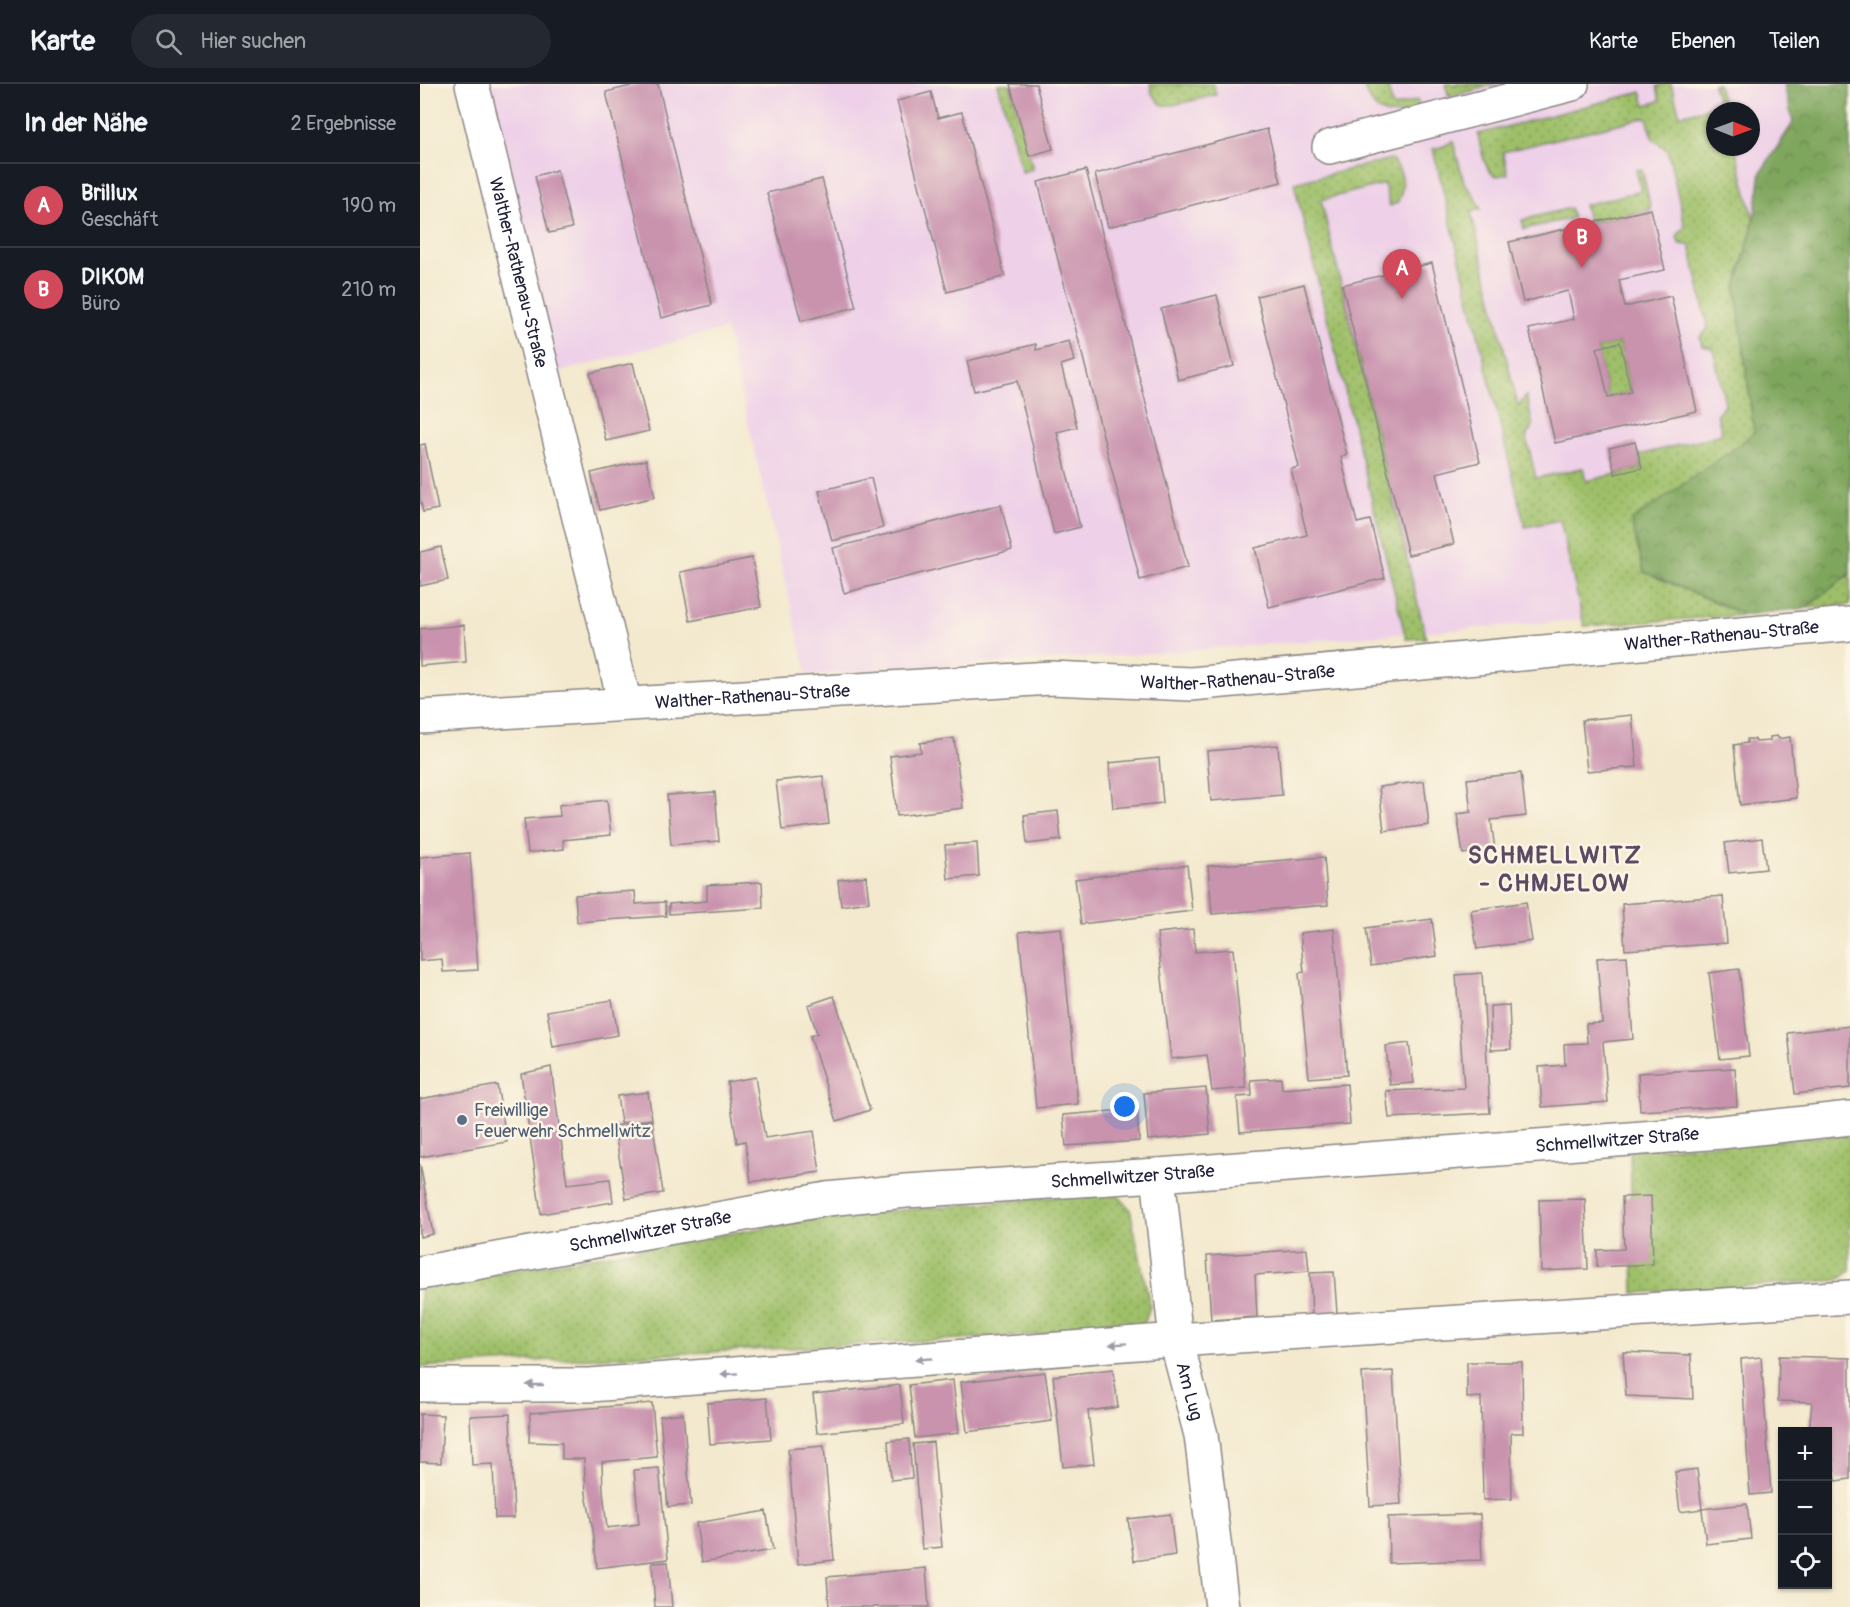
<!DOCTYPE html>
<html lang="de">
<meta charset="utf-8">
<style>
body{margin:0;font-family:Pangolin,sans-serif;background:#242831;color:#f1f3f6}
.controls{position:absolute;right:18px;bottom:18px;display:grid;overflow:hidden;border-radius:0px;box-shadow:0 2px 4px #0004}
.controls button{width:54px;height:54px;display:grid;place-items:center;padding:0;border:0;border-bottom:2px solid #363941;background:#171b24;color:#f1f3f6;font:30px sans-serif}
.compass{position:absolute;left:1286px;top:18px;width:54px;height:54px;border-radius:50%;background:#171b24;box-shadow:0 2px 4px #0004;rotate:91deg}
.you{position:absolute;left:705px;top:1023px;width:21px;height:21px;margin:-15px;border:4px solid #fff;border-radius:50%;background:#1a73e8;box-shadow:0 0 0 9px #1a73e833}
.badge{display:grid;place-items:center;width:39px;height:39px;border-radius:50%;background:#d1495b;color:#fff;font-size:20px;font-weight:700}
.pin{position:absolute;translate:-50% -50px;filter:drop-shadow(0 2px 3px #0008)}
.pin::after{content:'';position:absolute;top:32px;width:21px;height:18px;background:inherit;clip-path:polygon(0 0,100% 0,50% 100%)}
.list{margin:0;padding:0;list-style:none}
h2{display:flex;justify-content:space-between;align-items:center;height:78px;margin:0;padding:0 24px;font-size:26px}
h2 small{font-size:20px;font-weight:400;color:#9ea1a6}
.list li{display:grid;grid-template-columns:39px 1fr auto;gap:18px;align-items:center;box-sizing:border-box;height:84px;padding:0 24px;border-top:2px solid #363941}
.list b{display:block;font-size:22px;white-space:nowrap}
.list p{margin:0;font-size:20px;white-space:nowrap;color:#9ea1a6}
.list em{font-size:20px;font-style:normal;color:#9ea1a6}
.icon{flex:none;width:33px;height:33px;fill:none;stroke:currentColor;stroke-width:2;stroke-linecap:round;stroke-linejoin:round}
.map{position:relative;flex:none;width:1430px;height:1523px;overflow:hidden}
header{display:flex;align-items:center;gap:36px;box-sizing:border-box;height:84px;padding:0 30px;background:#171b24;border-bottom:2px solid #363941}
header strong{font-size:28px}
nav{display:flex;gap:33px;margin-inline-start:auto;font-size:21px}
.search{width:420px;height:54px;background:#242831;display:flex;align-items:center;gap:15px;box-sizing:border-box;padding:0 21px;border-radius:33px;color:#9ea1a6;font-size:22px}
main{display:flex}
aside{flex:1;background:#171b24}
.map>svg:first-child{display:block}
.built{fill:#eed0e8;fill-rule:evenodd}
.grass{fill:url(#grass-dots);stroke:#607152;stroke-width:1.5}
.forest{fill:url(#forest-crowns);stroke:#50644c;stroke-width:1.5}
.building{fill:#c993ae;fill-rule:evenodd}
.lines{fill:none;stroke-linecap:round;stroke-linejoin:round}
.minor-casing{stroke:#8a8684;stroke-width:36}
.minor{stroke:#fff;stroke-width:33}
.oneway{fill:#9c9ca7}
.service-dot{fill:#5c6f8a;stroke:#fcf5e5;stroke-width:2}
.labels{text-anchor:middle;stroke-width:5;stroke-linejoin:round;paint-order:stroke}
.street-label{font-size:18px;fill:#22223b;stroke:#fcf5e5}
.service-label{font-size:18px;fill:#4e5e75;stroke:#fcf5e5;text-anchor:start}
.district-label{font-size:24px;font-weight:bold;letter-spacing:1.5px;fill:#5c4a63;stroke:#fcf5e5}
</style>
<header>
<strong>Karte</strong>
<div class="search"><svg class="icon" aria-label="search" viewBox="0 0 24 24"><circle cx="10" cy="10" r="6"/><path d="M15 15l6 6"/></svg>Hier suchen</div>
<nav><a>Karte</a><a>Ebenen</a><a>Teilen</a></nav>
</header>
<main>
<aside>
<h2>In der Nähe<small>2 Ergebnisse</small></h2>
<ul class="list">
<li><span class="badge">A</span><div><b>Brillux</b><p>Geschäft</p></div><em>190 m</em></li>
<li><span class="badge">B</span><div><b>DIKOM</b><p>Büro</p></div><em>210 m</em></li>
</ul>
</aside>
<div class="map">
<svg width="1430" height="1523" viewBox="0 0 1430 1523">
<defs>
<pattern id="grass-dots" width="8" height="8" patternUnits="userSpaceOnUse" patternTransform="scale(1.5)"><rect width="8" height="8" fill="#9fc069"/><path d="M2 2h.1M6 6h.1" fill="none" stroke="#819c58" stroke-width="1.8" stroke-linecap="round"/></pattern>
<pattern id="forest-crowns" width="20" height="18" patternUnits="userSpaceOnUse" patternTransform="scale(1.5)"><rect width="20" height="18" fill="#7fa65d"/><path d="M2 6a3 3 0 1 1 6 0M12 15a3 3 0 1 1 6 0" fill="none" stroke="#68874e"/></pattern>
</defs>
<rect width="100%" height="100%" fill="#fcf5e5"/>
<filter id="ink" filterUnits="userSpaceOnUse"><feTurbulence type="fractalNoise" baseFrequency=".0167" numOctaves="2"/><feDisplacementMap in="SourceGraphic" scale="12" xChannelSelector="R" yChannelSelector="G"/><feConvolveMatrix kernelMatrix="1 2 1 2 8 2 1 2 1" color-interpolation-filters="sRGB"/></filter>
<filter id="wash" filterUnits="userSpaceOnUse"><feTurbulence type="fractalNoise" baseFrequency=".008" numOctaves="4" result="noise"/><feDisplacementMap in="SourceGraphic" scale="24" xChannelSelector="R" yChannelSelector="G"/><feGaussianBlur stdDeviation="1.35" result="paint"/><feColorMatrix in="noise" values="0 0 0 0 0 0 0 0 0 0 0 0 0 0 0 0 0 1.4 0 .05"/><feComposite in="paint" operator="in"/></filter>
<g filter="url(#wash)">
<rect width="100%" height="100%" fill="#f3e9ce"/>
<path class="built" d="M 64,0 L 1430,0 L 1430,515 L 707,571 L 387,591 L 306,245 L 134,289 ZM 1295,27 L 1331,27 L 1331,63 L 1295,63 Z"/>
<g class="grass">
<polygon points="578,0 590,0 613,85 602,88"/>
<polygon points="730,0 793,0 796,11 753,21 742,21 732,10"/>
<path d="M 943,0 L 967,0 L 973,23 L 998,16 L 1000,29 C 969,32 953,35 943,0 Z"/>
<polygon points="1025,0 1077,0 1029,13"/>
<path d="M 1244,0 L 1251,0 L 1260,31 L 1299,21 L 1293,0 L 1298,0 L 1305,27 L 1295,27 L 1295,63 L 1315,63 L 1334,136 L 1316,204 L 1334,348 L 1319,361 L 1224,488 L 1325,531 L 1164,542 L 1140,436 L 1105,443 L 1013,65 L 1024,62 L 1033,57 L 1044,98 L 1054,111 L 1061,125 L 1051,128 L 1098,322 L 1106,312 L 1113,342 L 1106,352 L 1116,394 L 1163,384 L 1166,397 L 1222,384 L 1219,371 L 1302,350 L 1297,330 L 1305,319 L 1293,264 L 1282,262 L 1280,253 L 1288,245 L 1270,161 L 1259,160 L 1257,152 L 1265,143 L 1248,67 L 1233,55 L 1227,33 L 1083,68 L 1088,90 C 1084,91 1078,93 1074,91 C 1064,86 1060,60 1058,50 L 1221,8 L 1225,21 L 1240,17 L 1237,2 Z"/>
<path d="M 971,75 C 984,87 986,103 977,119 L 970,122 L 964,100 L 901,116 L 1006,554 L 986,555 L 874,99 Z"/>
<polygon points="1216,85 1222,86 1231,125 1169,139 1164,121 1221,107"/>
<polygon points="1150,124 1153,134 1104,145 1102,136"/>
<polygon points="1200,258 1211,308 1188,313 1177,264"/>
<polygon points="1430,490 1430,521 1385,524"/>
<polygon points="1426,1051 1430,1054 1430,1187 1419,1196 1214,1209 1210,1066"/>
<polygon points="695,1108 710,1125 730,1222 725,1238 713,1246 0,1283 0,1202 413,1132"/>
</g>
<polygon class="forest" points="1364,0 1430,0 1430,490 1385,524 1325,531 1224,488 1211,437 1319,361 1334,348 1316,204 1334,136 1341,88 1373,39"/>
<g id="blocks">
<g class="building">
<polygon points="219,0 238,0 292,221 241,234 186,8"/>
<polygon points="590,0 616,0 633,65 609,72"/>
<polygon points="511,8 518,34 542,28 585,192 527,208 477,17"/>
<polygon points="847,45 861,98 688,143 675,90"/>
<polygon points="137,86 152,144 129,149 115,92"/>
<polygon points="666,86 768,483 720,496 618,98"/>
<polygon points="402,95 436,223 381,237 347,109"/>
<path d="M 1231,125 L 1245,186 L 1199,196 L 1205,223 L 1251,212 L 1277,327 L 1135,359 L 1109,245 L 1154,235 L 1148,207 L 1103,218 L 1089,158 ZM 1200,258 L 1211,308 L 1188,313 L 1177,264 Z"/>
<polygon points="1012,179 1060,378 1017,389 1034,460 988,471 922,201"/>
<polygon points="884,200 927,371 921,373 937,439 950,436 965,494 849,523 835,464 887,451 871,385 879,383 837,212"/>
<polygon points="797,211 814,282 758,296 741,225"/>
<polygon points="649,257 654,277 641,281 657,343 637,348 660,443 634,450 597,297 554,307 547,277 616,260 616,266"/>
<polygon points="213,279 229,347 186,357 170,289"/>
<polygon points="1215,358 1222,384 1195,390 1189,364"/>
<polygon points="5,360 18,425 3,428 0,414 0,361"/>
<polygon points="226,376 235,413 180,426 171,389"/>
<polygon points="451,394 463,444 412,457 399,407"/>
<polygon points="581,421 592,466 424,509 413,464"/>
<polygon points="21,463 28,496 0,502 0,468"/>
<polygon points="332,474 341,523 270,537 260,488"/>
<polygon points="44,541 46,578 0,582 0,545"/>
<polygon points="1212,631 1217,683 1167,687 1162,636"/>
<polygon points="1357,652 1359,655 1370,653 1376,714 1320,721 1314,661 1327,659 1327,655 1335,655 1336,658 1350,657 1350,653"/>
<polygon points="534,654 543,724 477,732 470,672 501,668 500,659"/>
<polygon points="858,661 862,711 791,717 787,667"/>
<polygon points="739,674 743,719 693,724 689,679"/>
<polygon points="1101,689 1106,732 1071,736 1075,766 1043,770 1037,730 1051,728 1047,695"/>
<polygon points="403,692 409,740 362,746 356,697"/>
<polygon points="1004,697 1009,741 964,747 959,703"/>
<polygon points="295,708 299,757 251,761 247,711"/>
<polygon points="187,716 191,751 143,756 144,765 108,769 104,735 140,732 139,721"/>
<polygon points="638,727 641,756 607,760 604,731"/>
<polygon points="1342,754 1346,785 1309,789 1305,759"/>
<polygon points="557,759 559,792 528,795 525,761"/>
<polygon points="50,769 58,886 23,888 22,875 0,877 0,773"/>
<polygon points="904,773 908,821 792,830 788,782"/>
<polygon points="767,781 772,827 661,840 655,795"/>
<polygon points="446,792 449,818 421,822 418,796"/>
<polygon points="342,798 343,824 249,830 249,820 287,817 287,801"/>
<polygon points="215,807 216,820 245,818 246,832 157,838 155,811"/>
<polygon points="1303,812 1307,859 1205,866 1202,820"/>
<polygon points="1106,818 1112,857 1057,865 1051,826"/>
<polygon points="1012,835 1017,872 951,882 946,844"/>
<polygon points="641,844 658,1020 616,1024 599,848"/>
<polygon points="773,845 775,868 813,865 826,1004 792,1007 787,971 751,975 737,849"/>
<polygon points="914,845 927,991 889,994 879,889 884,888 880,849"/>
<polygon points="1207,872 1213,955 1183,958 1188,1018 1122,1023 1119,983 1145,981 1144,960 1167,959 1166,940 1182,939 1177,874"/>
<polygon points="1319,885 1329,972 1300,975 1289,889"/>
<polygon points="1062,889 1070,1029 969,1034 966,1007 1044,1004 1036,891"/>
<polygon points="414,912 450,1026 417,1037 390,952 397,949 388,921"/>
<polygon points="192,916 198,951 133,963 127,927"/>
<polygon points="1089,921 1091,965 1071,966 1070,922"/>
<polygon points="1430,942 1430,1004 1375,1010 1368,949"/>
<polygon points="989,959 994,999 970,1001 966,962"/>
<polygon points="131,983 147,1100 190,1095 193,1118 121,1130 101,990"/>
<polygon points="1315,984 1317,1022 1220,1027 1218,989"/>
<polygon points="335,993 345,1054 394,1047 400,1088 331,1098 325,1057 317,1059 307,998"/>
<polygon points="861,994 862,1005 927,1000 930,1040 820,1048 817,1013 832,1012 831,996"/>
<polygon points="77,1001 87,1058 0,1073 0,1015"/>
<polygon points="786,1004 790,1050 728,1056 724,1009"/>
<polygon points="228,1008 232,1035 201,1039 197,1012"/>
<polygon points="717,1025 719,1057 646,1062 643,1031"/>
<polygon points="232,1036 243,1109 206,1115 194,1042"/>
<polygon points="0,1080 13,1150 0,1153"/>
<polygon points="1231,1112 1233,1180 1177,1183 1177,1166 1204,1165 1202,1113"/>
<polygon points="1165,1115 1168,1185 1121,1187 1119,1116"/>
<polygon points="887,1165 889,1187 835,1191 837,1233 791,1236 787,1172"/>
<polygon points="914,1188 917,1229 892,1231 890,1189"/>
<polygon points="1203,1268 1271,1271 1273,1315 1206,1312"/>
<polygon points="1359,1272 1430,1274 1430,1395 1416,1397 1413,1374 1408,1375 1408,1348 1389,1347 1392,1318 1358,1317"/>
<polygon points="1341,1273 1351,1409 1330,1411 1321,1275"/>
<polygon points="1047,1278 1102,1278 1103,1349 1091,1349 1092,1415 1063,1416 1061,1313 1047,1314"/>
<polygon points="693,1285 698,1323 668,1327 674,1380 643,1383 633,1292"/>
<polygon points="973,1287 981,1420 950,1422 942,1289"/>
<polygon points="625,1288 632,1337 547,1348 541,1298"/>
<polygon points="533,1296 539,1349 495,1354 489,1301"/>
<polygon points="480,1301 484,1340 397,1349 393,1310"/>
<polygon points="347,1314 351,1355 290,1360 287,1319"/>
<polygon points="232,1319 237,1373 182,1378 183,1408 187,1444 219,1440 214,1386 239,1384 248,1475 177,1484 173,1446 166,1410 164,1375 142,1375 142,1359 109,1358 110,1329"/>
<polygon points="263,1329 271,1421 248,1423 240,1332"/>
<polygon points="0,1330 23,1331 21,1379 0,1378"/>
<polygon points="90,1330 94,1434 75,1434 73,1380 52,1381 50,1332"/>
<polygon points="489,1355 492,1394 471,1396 468,1357"/>
<polygon points="513,1358 522,1463 502,1465 493,1360"/>
<polygon points="404,1362 414,1476 378,1480 368,1365"/>
<polygon points="1277,1385 1282,1425 1327,1420 1331,1455 1286,1460 1282,1425 1260,1428 1255,1388"/>
<polygon points="346,1427 353,1466 282,1478 276,1439"/>
<polygon points="750,1430 755,1471 714,1477 708,1435"/>
<polygon points="1060,1430 1062,1476 969,1479 968,1433"/>
<polygon points="248,1478 252,1523 235,1523 232,1479"/>
<polygon points="506,1484 509,1523 409,1523 407,1493"/>
</g>
</g>
</g>
<g filter="url(#ink)">
<use href="#blocks" fill-opacity="0" stroke="#8a8684" stroke-width="1.5"/>
<g class="lines">
<g class="minor-casing">
<g id="minor">
<path id="s1" d="M 52,0 L 205,620"/>
<polyline points="909,63 1152,0"/>
<path id="s2" d="M 0,633 L 631,594 L 771,600 L 1430,540"/>
<path id="s3" d="M 738,1091 L 756,1256 L 781,1351 L 802,1523"/>
<path id="s4" d="M 0,1189 L 407,1115 L 486,1107 L 738,1091 L 1301,1048 L 1430,1034"/>
<polyline points="0,1301 170,1301 756,1256 1430,1213"/>
</g>
</g>
<use href="#minor" class="minor"/>
</g>
<defs><path id="oneway-solid" d="M-6-.8H1V-3.2L6.5 0L1 3.2V.8H-6Z" transform="scale(1.5)"/></defs>
<g class="oneway">
<use href="#oneway-solid" transform="translate(698 1260) rotate(176)"/>
<use href="#oneway-solid" transform="translate(504 1275) rotate(176)"/>
<use href="#oneway-solid" transform="translate(309 1290) rotate(176)"/>
<use href="#oneway-solid" transform="translate(115 1301) rotate(-180)"/>
</g>
</g>
<circle class="service-dot" cx="42" cy="1036" r="6"/>
<g class="labels">
<g class="street-label">
<text dy="6" stroke="none"><textPath href="#s1" startOffset="194">Walther-Rathenau-Straße</textPath></text>
<text dy="6" stroke="none"><textPath href="#s2" startOffset="1305">Walther-Rathenau-Straße</textPath></text>
<text dy="6" stroke="none"><textPath href="#s2" startOffset="819">Walther-Rathenau-Straße</textPath></text>
<text dy="6" stroke="none"><textPath href="#s2" startOffset="333">Walther-Rathenau-Straße</textPath></text>
<text dy="6" stroke="none"><textPath href="#s4" startOffset="1206">Schmellwitzer Straße</textPath></text>
<text dy="6" stroke="none"><textPath href="#s4" startOffset="720">Schmellwitzer Straße</textPath></text>
<text dy="6" stroke="none"><textPath href="#s4" startOffset="234">Schmellwitzer Straße</textPath></text>
<text dy="6" stroke="none"><textPath href="#s3" startOffset="219">Am Lug</textPath></text>
</g>
<g class="service-label">
<text x="54" y="1032">Freiwillige<tspan x="54" dy="21">Feuerwehr Schmellwitz</tspan></text>
</g>
<g class="district-label">
<text x="1135" y="779">SCHMELLWITZ<tspan x="1135" dy="28">- CHMJELOW</tspan></text>
</g>
</g>
</svg>
<div class="controls">
<button>+</button>
<button>−</button>
<button><svg class="icon" aria-label="locate" viewBox="0 0 24 24"><circle cx="12" cy="12" r="6"/><path d="M12 2v4M12 18v4M2 12h4M18 12h4"/></svg></button>
</div>
<svg class="compass" viewBox="-18 -18 36 36"><path d="M0-13l5 13h-10z" fill="#e53935"/><path d="M0 13l5-13h-10z" fill="#9ea1a6"/></svg>
<div class="you"></div>
<div class="pin badge" style="left:982px;top:215px">A</div>
<div class="pin badge" style="left:1162px;top:184px">B</div>
</div>
</main>
